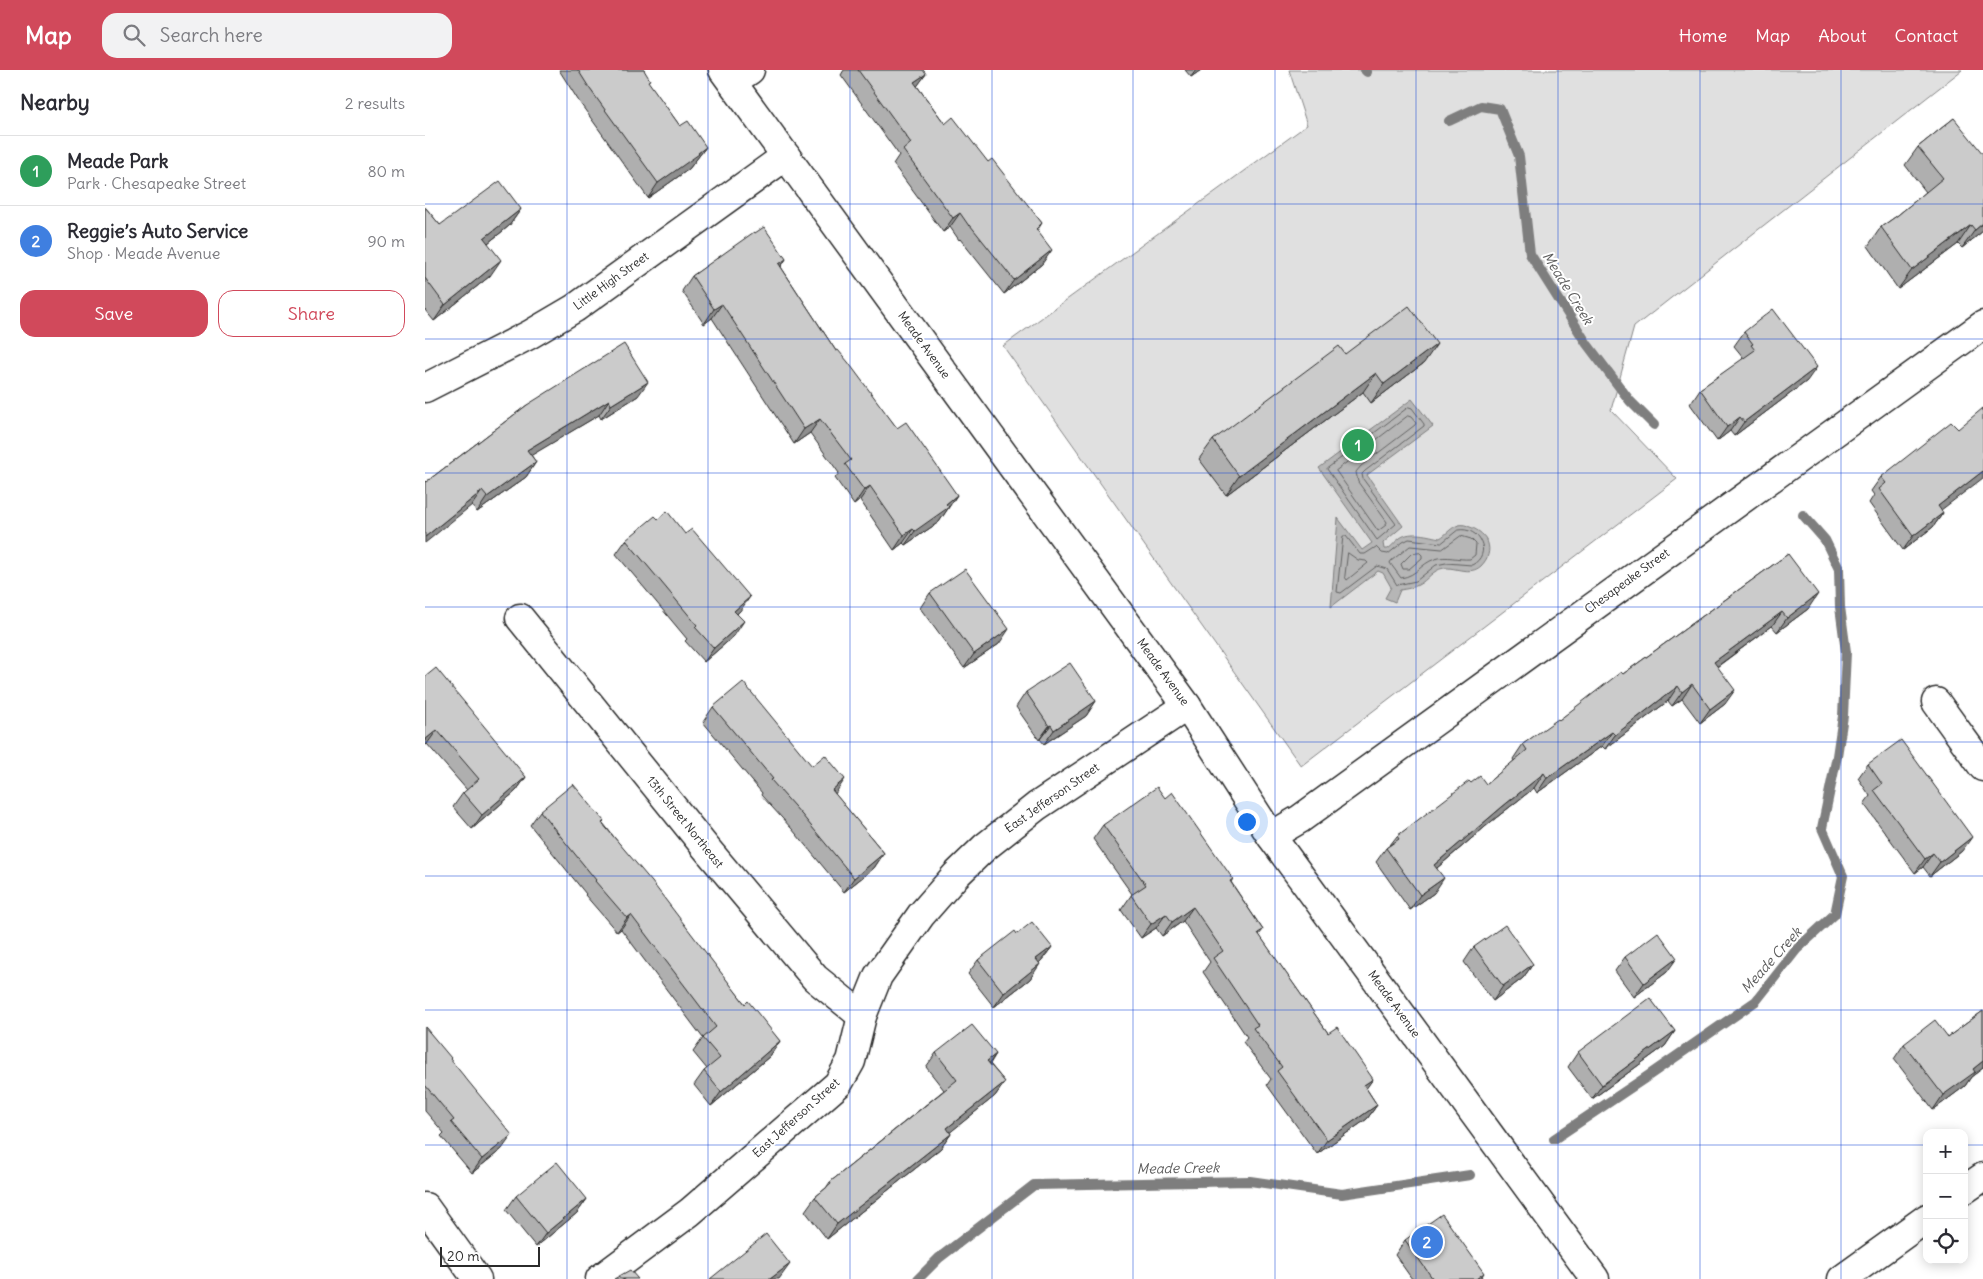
<!DOCTYPE html>
<meta charset="utf-8">
<style>
body{margin:0;font-family:Delius,sans-serif;background:#f2f2f3;color:#2b2b33}
.controls{position:absolute;right:15px;bottom:15px;display:grid;overflow:hidden;border-radius:10px;box-shadow:0 2px 12px #0003}
.controls button{width:45px;height:45px;display:grid;place-items:center;padding:0;border:0;border-bottom:1px solid #e1e1e2;background:#fff;color:#2b2b33;font:25px sans-serif}
.scale{position:absolute;left:15px;bottom:12px;width:100px;box-sizing:border-box;padding-left:5px;border:2px solid #2b2b2b;border-top:0;font-size:14px;line-height:18px;white-space:nowrap;color:#2b2b2b;-webkit-text-stroke:4px #fff;paint-order:stroke}
.you{position:absolute;left:821px;top:751px;width:18px;height:18px;margin:-12px;border:4px solid #fff;border-radius:50%;background:#1a73e8;box-shadow:0 0 0 8px #1a73e833}
.badge{display:grid;place-items:center;width:32px;height:32px;border-radius:50%;background:#d1495b;color:#fff;font-size:16px;font-weight:700}
.pin{position:absolute;translate:-50% -50%;border:2px solid #fff;box-shadow:0 1px 5px #0006}
.list{margin:0;padding:0;list-style:none}
h2{display:flex;justify-content:space-between;align-items:center;height:65px;margin:0;padding:0 20px;font-size:21px}
h2 small{font-size:16px;font-weight:400;color:#7c7c81}
.list li{display:grid;grid-template-columns:32px 1fr auto;gap:15px;align-items:center;box-sizing:border-box;height:70px;padding:0 20px;border-top:1px solid #e1e1e2}
.list b{display:block;font-size:19px;white-space:nowrap}
.list p{margin:0;font-size:16px;white-space:nowrap;color:#7c7c81}
.list em{font-size:16px;font-style:normal;color:#7c7c81}
.actions{display:flex;gap:10px;padding:15px 20px}
.actions a{flex:1;padding:11px 0;border:1px solid #d1495b;border-radius:15px;text-align:center;font-size:18px;color:#d1495b}
.actions .main{background:#d1495b;color:#fff}
.icon{flex:none;width:28px;height:28px;fill:none;stroke:currentColor;stroke-width:2;stroke-linecap:round;stroke-linejoin:round}
.map{position:relative;flex:none;width:1558px;height:1209px;overflow:hidden}
header{display:flex;align-items:center;gap:30px;box-sizing:border-box;height:70px;padding:0 25px;background:#d1495b;color:#fff}
header strong{font-size:24px}
nav{display:flex;gap:28px;margin-inline-start:auto;font-size:18px}
.search{width:350px;height:45px;background:#f2f2f3;display:flex;align-items:center;gap:12px;box-sizing:border-box;padding:0 18px;border-radius:15px;color:#7c7c81;font-size:19px}
main{display:flex}
aside{flex:1;background:#fff}
.map>svg:first-child{display:block}
.green{fill:#e0e0e0;stroke:#868686}
.water{fill:#b6b6b6;stroke:#7e7e7e}
.lines{fill:none;stroke-linecap:round;stroke-linejoin:round}
.shore{stroke:#636363;stroke-width:1}
.stream{stroke:#7e7e7e;stroke-width:10}
.minor-casing{stroke:#2b2b2b;stroke-width:31}
.major-casing{stroke:#2b2b2b;stroke-width:31}
.minor{stroke:#fff;stroke-width:28}
.major{stroke:#fff;stroke-width:28}
.wall{fill:#afafaf;stroke:#2b2b2b}
.shaded-wall{fill:#8e8e8e;stroke:#2b2b2b}
.building{fill:#cbcbcb;stroke:#2b2b2b}
.grid{fill:none;stroke:#1d4ed8;stroke-width:1;stroke-opacity:0.55}
.labels{text-anchor:middle;stroke-width:4;stroke-linejoin:round;paint-order:stroke}
.street-label{font-size:12px;fill:#2b2b2b;stroke:#fff}
.water-label{font-size:14px;font-style:italic;fill:#5c5c5c;stroke:#fff}
</style>
<header>
<strong>Map</strong>
<div class="search"><svg class="icon" aria-label="search" viewBox="0 0 24 24"><circle cx="10" cy="10" r="6"/><path d="M15 15l6 6"/></svg>Search here</div>
<nav><a>Home</a><a>Map</a><a>About</a><a>Contact</a></nav>
</header>
<main>
<aside>
<h2>Nearby<small>2 results</small></h2>
<ul class="list">
<li><span class="badge" style="background:#2e9e5b">1</span><div><b>Meade Park</b><p>Park · Chesapeake Street</p></div><em>80 m</em></li>
<li><span class="badge" style="background:#3f7fe0">2</span><div><b>Reggie’s Auto Service</b><p>Shop · Meade Avenue</p></div><em>90 m</em></li>
</ul>
<div class="actions"><a class="main">Save</a><a>Share</a></div>
</aside>
<div class="map">
<svg width="1558" height="1209" viewBox="0 0 1558 1209">
<rect width="100%" height="100%" fill="#fff"/>
<filter id="ink" filterUnits="userSpaceOnUse"><feTurbulence type="fractalNoise" baseFrequency=".02" numOctaves="2"/><feDisplacementMap in="SourceGraphic" scale="10" xChannelSelector="R" yChannelSelector="G"/><feConvolveMatrix kernelMatrix="1 2 1 2 8 2 1 2 1" color-interpolation-filters="sRGB"/></filter>
<g filter="url(#ink)">
<polygon class="green" points="864,0 1537,0 1209,257 1186,340 1252,409 876,696 578,276 882,55"/>
<path class="water" d="M 987,329 L 1008,356 L 942,405 L 978,456 L 958,473 L 959,479 L 963,479 C 967,476 971,471 975,468 C 986,460 1004,466 1015,468 C 1022,464 1026,457 1034,455 C 1038,454 1041,455 1045,457 C 1063,463 1071,481 1056,496 C 1045,506 1031,497 1019,498 C 1007,500 1003,510 993,515 C 988,518 981,519 975,520 L 970,532 L 960,528 L 966,517 L 958,503 L 953,501 L 906,537 L 913,448 L 937,480 L 947,473 L 894,398 Z"/>
<g class="lines">
<g class="shore">
<polygon points="984,337 987,338 999,354 999,356 940,401 937,404 938,409 971,454 952,470 902,399"/>
<polygon points="983,346 986,347 991,353 990,355 936,396 931,402 933,412 962,452 961,455 953,461 911,401"/>
<path d="M 1033,460 C 1055,456 1068,484 1047,495 L 1021,493 L 1011,495 L 991,511 L 972,515 L 962,499 L 952,496 L 916,523 L 912,522 L 918,466 L 921,466 L 935,484 L 940,484 L 951,477 L 957,483 L 963,484 L 978,472 L 984,469 L 1016,473 Z"/>
<path d="M 1036,466 L 1046,469 L 1051,474 L 1050,485 L 1045,489 C 1033,490 1022,485 1010,489 C 995,494 993,505 976,508 L 965,493 L 966,491 L 985,476 L 1017,479 Z"/>
<polygon points="923,483 933,490 941,491 943,493 922,510 920,507"/>
<polygon points="995,483 997,485 997,488 984,499 978,499 976,494 986,484"/>
</g>
<g class="stream">
<polyline points="940,0 942,2"/>
<polyline points="1024,51 1056,36 1075,39 1094,86 1105,184 1162,274 1205,331 1229,355"/>
<polyline points="1129,1069 1220,1008 1331,931 1372,879 1410,844 1418,806 1397,758 1412,686 1418,646 1421,582 1415,537 1414,499 1400,470 1378,445"/>
<polyline points="493,1209 514,1188 609,1115 825,1111 917,1124 1045,1105"/>
</g>
<g class="minor-casing">
<g id="minor">
<polyline points="307,12 325,0"/>
<polyline points="0,318 104,265 150,238 361,86"/>
<polyline points="95,548 281,778 390,908 437,946"/>
<polyline points="1511,632 1558,697"/>
<polyline points="846,766 875,749 1558,255"/>
<polyline points="1539,1120 1558,1107"/>
<polyline points="0,1137 52,1209"/>
<polyline points="175,1209 265,1142 413,1014 426,991 437,946 453,906 496,845 531,805 560,777 612,736 762,636"/>
<polyline points="1417,1209 1502,1148"/>
</g>
</g>
<g class="major-casing">
<polyline id="major" points="298,0 762,636 846,766 1170,1209"/>
</g>
<use href="#minor" class="minor"/>
<use href="#major" class="major"/>
</g>
<g class="wall">
<polygon points="134,0 219,0 223,12 255,56 281,77 264,99 223,128 155,33"/>
<polygon points="419,0 498,0 501,4 492,16 520,54 563,92 617,153 612,161 617,194 579,224 535,169 534,170 525,157 518,162 468,94 474,85 416,5"/>
<polygon points="760,0 776,0 766,7"/>
<polygon points="1529,48 1558,161 1537,178 1533,174 1473,219 1443,176 1456,157 1473,145 1501,122 1480,95 1493,77"/>
<polygon points="0,137 15,155 96,139 84,156 63,173 65,206 9,251 0,240"/>
<polygon points="330,163 361,189 356,197 411,281 472,358 532,425 514,452 480,475 478,473 469,480 435,430 429,435 410,408 414,403 385,363 369,374 287,248 279,254 257,221 267,206"/>
<polygon points="1319,262 1382,311 1309,366 1305,361 1292,371 1265,334 1275,319 1317,290 1318,287 1309,276"/>
<polygon points="920,284 999,293 946,333 938,322 801,425 774,389 788,370"/>
<polygon points="213,326 176,349 174,345 106,385 111,392 101,407 52,442 47,435 1,412 102,335"/>
<polygon points="1456,407 1516,440 1518,443 1508,457 1478,480 1444,433 1449,425 1446,421"/>
<polygon points="201,470 315,541 312,544 309,566 279,592 260,571 262,569 191,484"/>
<polygon points="1363,484 1383,539 1352,562 1347,556 1292,597 1300,634 1275,653 1257,629 1247,636 1243,631 1180,679 1177,676 1112,723 1109,718 1067,751 1012,798 1009,823 985,840 951,792 961,778 965,775 972,766 1046,713 1061,714 1089,691 1088,689 1098,674 1134,650 1198,604"/>
<polygon points="505,523 574,574 539,598 495,538"/>
<polygon points="0,607 101,707 91,721 47,759 28,737 38,723 42,720 2,674 0,676"/>
<polygon points="601,622 671,631 661,646 619,674 615,669 614,670 591,637"/>
<polygon points="288,637 410,724 459,783 449,798 419,822 367,759 336,725 337,723 278,652"/>
<polygon points="1443,694 1537,781 1505,806 1498,797 1490,803 1439,734 1445,726 1433,708"/>
<polygon points="740,728 808,809 806,812 838,860 834,865 903,963 948,1009 941,1018 952,1035 942,1049 892,1084 842,1015 846,1009 818,972 822,967 778,902 785,892 758,851 737,866 731,858 716,868 696,840 707,824 668,769 678,755"/>
<polygon points="115,741 178,753 320,934 355,971 345,986 286,1036 269,1015 279,1001 282,999 268,982 278,968 196,859 192,862 160,825 161,824 105,755"/>
<polygon points="592,864 627,877 616,891 614,893 605,909 569,937 543,904 553,890"/>
<polygon points="1049,877 1108,894 1098,908 1068,931 1039,892"/>
<polygon points="1200,887 1242,902 1209,927 1190,901"/>
<polygon points="1558,941 1558,998 1546,1007 1540,1016 1508,1040 1469,989 1479,974 1523,967"/>
<polygon points="0,957 25,990 77,1079 47,1103 16,1066 19,1063 0,1041"/>
<polygon points="1250,961 1240,976 1167,1029 1143,997 1153,982"/>
<polygon points="511,983 571,984 565,994 580,1012 570,1026 525,1062 526,1064 516,1078 402,1169 380,1141 390,1127 401,1118 405,1112 519,1020 501,997"/>
<polygon points="91,1126 162,1129 152,1143 111,1177 81,1140"/>
<polygon points="980,1170 1055,1209 987,1209 970,1185"/>
</g>
<g class="shaded-wall">
<polygon points="771,0 776,0 766,7"/>
<polygon points="501,4 491,18 489,12"/>
<polygon points="281,77 264,99 223,128 233,113"/>
<polygon points="96,139 84,156 48,185 59,168"/>
<polygon points="535,143 525,157 518,162 528,148"/>
<polygon points="1558,153 1558,161 1537,178 1550,160"/>
<polygon points="1546,155 1533,174 1473,219 1487,200"/>
<polygon points="627,180 617,194 579,224 589,210"/>
<polygon points="361,189 351,203 354,194"/>
<polygon points="76,190 65,206 9,251 20,235"/>
<polygon points="297,234 287,248 279,254 289,239"/>
<polygon points="1012,274 999,293 946,333 959,314"/>
<polygon points="1392,297 1382,311 1309,366 1319,352"/>
<polygon points="951,303 938,322 801,425 814,406"/>
<polygon points="223,312 213,326 176,349 186,335"/>
<polygon points="184,330 174,345 92,394 102,380"/>
<polygon points="1315,347 1305,361 1292,371 1302,357"/>
<polygon points="395,349 385,363 369,374 379,359"/>
<polygon points="111,392 101,407 52,442 62,427"/>
<polygon points="1558,401 1558,408 1503,450 1513,436"/>
<polygon points="445,416 435,430 429,435 439,420"/>
<polygon points="57,421 47,435 0,473 0,467"/>
<polygon points="532,425 514,452 480,475 490,461 521,434"/>
<polygon points="1518,443 1508,457 1478,480 1488,466"/>
<polygon points="488,459 478,473 469,480 479,465"/>
<polygon points="1393,524 1383,539 1352,562 1362,548"/>
<polygon points="325,527 315,541 299,555 309,541"/>
<polygon points="1357,542 1347,556 1279,606 1289,592"/>
<polygon points="319,551 309,566 279,592 289,578"/>
<polygon points="584,559 574,574 539,598 549,584"/>
<polygon points="1267,614 1257,629 1247,636 1257,622"/>
<polygon points="1253,616 1243,631 1180,679 1190,665"/>
<polygon points="1310,620 1300,634 1275,653 1285,639"/>
<polygon points="671,631 661,646 619,674 629,660"/>
<polygon points="626,655 615,669 614,670 624,656"/>
<polygon points="12,660 2,674 0,676 1,669"/>
<polygon points="1187,662 1177,676 1112,723 1122,708"/>
<polygon points="1119,703 1109,718 1067,751 999,809 1009,795 1077,737"/>
<polygon points="101,707 91,721 47,759 57,745"/>
<polygon points="420,709 410,724 407,720"/>
<polygon points="1547,767 1537,781 1505,806 1515,792"/>
<polygon points="459,783 449,798 419,822 429,808"/>
<polygon points="1508,783 1498,797 1490,803 1500,789"/>
<polygon points="1019,808 1009,823 985,840 995,825"/>
<polygon points="768,837 758,851 737,866 747,852"/>
<polygon points="741,844 731,858 716,868 726,854"/>
<polygon points="206,845 196,859 192,862 202,848"/>
<polygon points="627,877 616,891 601,904 611,889"/>
<polygon points="1252,888 1242,902 1209,927 1219,913"/>
<polygon points="615,894 605,909 569,937 579,923"/>
<polygon points="1108,894 1098,908 1068,931 1078,916"/>
<polygon points="1250,961 1240,976 1167,1029 1177,1015"/>
<polygon points="355,971 345,986 286,1036 296,1022"/>
<polygon points="571,984 561,998 562,991"/>
<polygon points="1558,991 1558,998 1546,1007 1540,1016 1508,1040 1518,1025 1548,999"/>
<polygon points="948,1009 938,1023 939,1015"/>
<polygon points="580,1012 570,1026 512,1073 522,1058"/>
<polygon points="952,1035 942,1049 892,1084 902,1070"/>
<polygon points="526,1064 516,1078 402,1169 412,1154"/>
<polygon points="87,1065 77,1079 47,1103 57,1089"/>
<polygon points="162,1129 152,1143 111,1177 121,1163"/>
<polygon points="365,1194 354,1209 345,1209"/>
<polygon points="1059,1203 1055,1209 1051,1209"/>
</g>
<g class="building">
<polygon points="153,0 219,0 225,10 223,11 255,56 263,51 281,77 273,83 274,84 233,113 165,19"/>
<polygon points="433,0 498,0 501,4 489,12 520,54 528,47 563,92 567,89 617,153 611,159 627,180 589,210 545,155 544,156 535,143 528,148 478,80 486,73"/>
<polygon points="1529,48 1558,84 1558,153 1550,160 1546,155 1487,200 1456,157 1473,145 1518,108 1493,77"/>
<polygon points="75,111 96,139 59,168 76,190 20,235 0,208 0,137 15,155"/>
<polygon points="339,157 361,189 354,194 411,281 413,280 423,292 472,358 481,352 532,425 521,434 524,437 490,461 488,459 479,465 445,416 439,420 420,394 426,390 395,349 379,359 297,234 289,239 267,206 329,162 330,163"/>
<polygon points="984,236 1012,274 959,314 951,303 814,406 788,370 914,276 920,284"/>
<polygon points="1348,239 1392,297 1319,352 1315,347 1302,357 1275,319 1330,280 1326,275 1328,274 1319,262"/>
<polygon points="199,274 223,312 186,335 184,330 102,380 111,392 62,427 57,421 0,467 0,411 1,412 102,335"/>
<polygon points="1558,338 1558,401 1513,436 1518,443 1488,466 1454,419 1461,413 1456,407 1526,352 1533,359"/>
<polygon points="242,441 260,464 267,459 325,527 309,541 319,551 289,578 270,557 272,555 201,470 230,446 233,449"/>
<polygon points="1363,484 1393,524 1362,548 1357,542 1289,592 1310,620 1285,639 1267,614 1257,622 1253,616 1190,665 1187,662 1122,708 1119,703 1077,737 1009,795 1019,808 995,825 961,778 974,769 972,766 1044,711 1046,713 1055,706 1061,714 1102,680 1098,674 1116,661 1133,649 1134,650 1196,602 1198,604"/>
<polygon points="540,499 584,559 549,584 505,523"/>
<polygon points="645,593 671,631 629,660 626,655 624,656 601,622"/>
<polygon points="11,598 101,707 57,745 38,723 54,709 12,660 1,669 0,669 0,607"/>
<polygon points="318,612 387,696 400,685 420,709 407,720 459,783 429,808 377,745 346,710 348,709 288,637"/>
<polygon points="1476,670 1547,767 1515,792 1508,783 1500,789 1449,720 1457,714 1443,694"/>
<polygon points="148,714 179,751 177,753 227,812 320,934 323,931 355,971 296,1022 279,1001 295,988 278,968 291,957 206,845 202,848 170,811 171,810 115,741"/>
<polygon points="732,717 740,728 747,722 808,809 805,811 838,860 833,863 903,963 912,957 948,1009 939,1015 952,1035 902,1070 852,1001 857,997 828,958 833,955 788,888 798,881 768,837 747,852 741,844 726,854 706,825 721,815 678,755"/>
<polygon points="607,852 627,877 611,889 615,894 579,923 553,890 590,861 592,864"/>
<polygon points="1080,855 1108,894 1078,916 1049,877"/>
<polygon points="1233,862 1252,888 1219,913 1200,887"/>
<polygon points="1225,928 1250,961 1177,1015 1153,982"/>
<polygon points="1558,941 1558,991 1548,999 1550,1002 1518,1025 1479,974 1510,950 1523,967"/>
<polygon points="547,955 571,984 562,991 580,1012 522,1058 526,1064 412,1154 390,1127 406,1114 405,1112 532,1010 511,983"/>
<polygon points="0,957 26,988 25,989 87,1065 57,1089 26,1052 29,1050 0,1015"/>
<polygon points="132,1092 162,1129 121,1163 91,1126"/>
<polygon points="1017,1144 1059,1203 1051,1209 1008,1209 980,1170"/>
<polygon points="341,1164 365,1194 345,1209 285,1209"/>
<polygon points="205,1200 213,1209 189,1209"/>
</g>
</g>
<path class="grid" d="M 142,0 L 142,1209M 283,0 L 283,1209M 425,0 L 425,1209M 567,0 L 567,1209M 708,0 L 708,1209M 850,0 L 850,1209M 991,0 L 991,1209M 1133,0 L 1133,1209M 1275,0 L 1275,1209M 1416,0 L 1416,1209M 0,134 L 1558,134M 0,269 L 1558,269M 0,403 L 1558,403M 0,537 L 1558,537M 0,672 L 1558,672M 0,806 L 1558,806M 0,940 L 1558,940M 0,1075 L 1502,1075M 1539,1075 L 1558,1075"/>
<g class="labels">
<g class="street-label">
<text transform="translate(186 211) rotate(-36)" y="4">Little High Street</text>
<text transform="translate(499 275) rotate(54)" y="4">Meade Avenue</text>
<text transform="translate(1202 511) rotate(-36)" y="4">Chesapeake Street</text>
<text transform="translate(738 602) rotate(54)" y="4">Meade Avenue</text>
<text transform="translate(627 728) rotate(-35)" y="4">East Jefferson Street</text>
<text transform="translate(260 752) rotate(51)" y="4">13th Street Northeast</text>
<text transform="translate(969 934) rotate(54)" y="4">Meade Avenue</text>
<text transform="translate(371 1048) rotate(-42)" y="4">East Jefferson Street</text>
</g>
<g class="water-label">
<text transform="translate(1143 218) rotate(58)" y="5">Meade Creek</text>
<text transform="translate(1346 890) rotate(-48)" y="5">Meade Creek</text>
<text transform="translate(753 1098) rotate(-1)" y="5">Meade Creek</text>
</g>
</g>
</svg>
<div class="controls">
<button>+</button>
<button>−</button>
<button><svg class="icon" aria-label="locate" viewBox="0 0 24 24"><circle cx="12" cy="12" r="6"/><path d="M12 2v4M12 18v4M2 12h4M18 12h4"/></svg></button>
</div>
<div class="scale">20 m</div>
<div class="you"></div>
<div class="pin badge" style="left:933px;top:375px;background:#2e9e5b">1</div>
<div class="pin badge" style="left:1002px;top:1172px;background:#3f7fe0">2</div>
</div>
</main>
